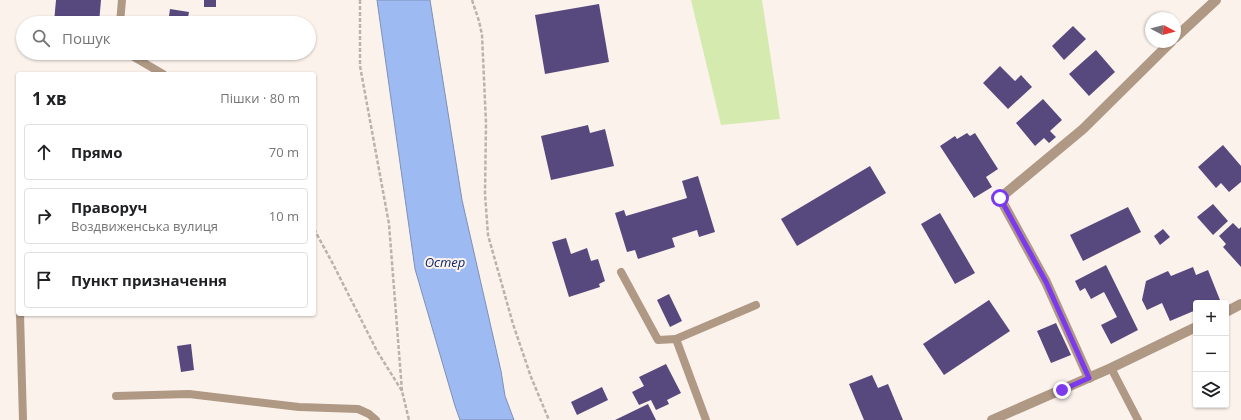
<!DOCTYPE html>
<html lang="uk">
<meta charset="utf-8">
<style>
body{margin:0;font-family:"Open Sans",sans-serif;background:#f6f6f6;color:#202124}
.controls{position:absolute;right:12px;bottom:12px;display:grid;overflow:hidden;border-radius:4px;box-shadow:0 1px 3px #0004}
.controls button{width:36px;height:36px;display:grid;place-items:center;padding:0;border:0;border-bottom:1px solid #e0e0e0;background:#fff;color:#202124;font:20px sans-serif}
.compass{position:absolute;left:1145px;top:12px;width:36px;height:36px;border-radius:50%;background:#fff;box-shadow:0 1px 3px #0004;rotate:97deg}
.stop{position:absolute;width:12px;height:12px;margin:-9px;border:3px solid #7c3aed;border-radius:50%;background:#fff}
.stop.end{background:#7c3aed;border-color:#fff;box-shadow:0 1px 4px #0008}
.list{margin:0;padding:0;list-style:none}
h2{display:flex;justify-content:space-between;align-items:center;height:52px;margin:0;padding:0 16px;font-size:17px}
h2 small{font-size:13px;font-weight:400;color:#757577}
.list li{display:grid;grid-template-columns:26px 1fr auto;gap:12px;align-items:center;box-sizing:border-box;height:56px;margin:0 8px 8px;padding:0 8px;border:1px solid #e0e0e0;border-radius:4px}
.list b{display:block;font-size:15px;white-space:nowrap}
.list p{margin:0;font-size:13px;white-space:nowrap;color:#757577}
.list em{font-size:13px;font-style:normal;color:#757577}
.icon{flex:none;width:22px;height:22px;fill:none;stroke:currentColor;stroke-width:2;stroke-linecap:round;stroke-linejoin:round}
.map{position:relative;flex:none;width:1241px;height:420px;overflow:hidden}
.search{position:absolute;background:#fff;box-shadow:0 1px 3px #0004;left:16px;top:16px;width:300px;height:44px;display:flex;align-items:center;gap:10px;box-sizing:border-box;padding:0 14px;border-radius:22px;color:#757577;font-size:15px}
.panel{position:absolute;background:#fff;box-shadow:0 1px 3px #0004;left:16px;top:72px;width:300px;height:244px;border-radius:4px}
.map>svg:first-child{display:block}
.green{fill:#d4eaaf}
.water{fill:#9dbaf2;stroke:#7f90b6}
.building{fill:#57497e}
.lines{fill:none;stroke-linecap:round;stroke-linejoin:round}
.path{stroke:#bcb2ac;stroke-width:2.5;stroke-dasharray:4 2;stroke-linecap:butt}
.service{stroke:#af9884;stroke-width:8}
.minor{stroke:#af9884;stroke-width:10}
.tertiary{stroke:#af9884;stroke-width:10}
.route{stroke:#7c3aed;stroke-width:5}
.labels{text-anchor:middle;stroke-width:4;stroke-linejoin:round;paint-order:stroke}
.water-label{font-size:13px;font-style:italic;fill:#0d2968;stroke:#fcf2ec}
</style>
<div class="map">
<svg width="1241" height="420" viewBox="0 0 1241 420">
<rect width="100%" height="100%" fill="#fcf2ec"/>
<polygon class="green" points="691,0 762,0 780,119 721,125"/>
<polygon class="water" points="377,0 430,0 462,200 501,371 505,396 514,420 460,420 455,406 415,269"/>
<g class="building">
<polygon points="56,0 101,0 99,23 54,22"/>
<rect x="204" y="0" width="12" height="7"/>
<polygon points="599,4 609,62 545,74 535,15"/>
<polygon points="170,9 189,12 187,23 168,23"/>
<polygon points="1073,26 1086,39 1064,60 1052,46"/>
<polygon points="1096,50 1115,72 1089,96 1069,74"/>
<polygon points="1000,66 1015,81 1021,75 1032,87 1008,109 983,83"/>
<polygon points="1043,99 1062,120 1050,131 1056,137 1049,143 1044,138 1035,146 1016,123"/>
<polygon points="588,125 590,133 605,129 614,166 551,180 541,136"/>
<polygon points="967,133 970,136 975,133 998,169 986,177 992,187 974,198 940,146 955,136 957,139"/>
<polygon points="1223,145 1241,166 1241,182 1229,192 1221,183 1216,188 1198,167"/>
<polygon points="870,166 886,193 797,246 781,219"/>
<polygon points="698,176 715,232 699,237 697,230 672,238 675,247 638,259 635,250 627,252 615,213 624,210 626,216 687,198 682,181"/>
<polygon points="1213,204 1228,221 1213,235 1197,217"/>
<polygon points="1128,207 1141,232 1083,261 1070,235"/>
<polygon points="940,213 975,273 955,284 921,224"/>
<polygon points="1233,223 1239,229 1241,227 1241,267 1223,247 1226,244 1219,236"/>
<polygon points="1163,229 1170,237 1160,245 1154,236"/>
<polygon points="566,238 571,254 587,248 591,261 598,259 605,281 599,284 600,287 569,297 552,242"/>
<polygon points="1106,265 1138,330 1111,344 1101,325 1117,317 1104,292 1091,299 1085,288 1080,291 1075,281"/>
<polygon points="1193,267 1196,275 1208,270 1220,300 1212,303 1196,303 1196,310 1170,321 1162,303 1147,310 1142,300 1146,281 1168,271 1171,276"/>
<polygon points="669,294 682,321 670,327 657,300"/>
<polygon points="989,300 1010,331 944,375 923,344"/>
<polygon points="1056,323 1071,355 1051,363 1037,331"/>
<polygon points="191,344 194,370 181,372 177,346"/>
<polygon points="666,364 681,393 667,400 669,404 656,410 651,400 639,405 632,392 644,386 639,377"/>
<polygon points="872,375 878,388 888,384 903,420 864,420 849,384"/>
<polygon points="602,387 608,400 577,415 571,402"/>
<polygon points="648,404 656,420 615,420"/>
</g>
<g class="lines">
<g class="path">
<polyline points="360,0 360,66 389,224 402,391"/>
<polyline points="472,0 479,21 482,35 486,123 485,194 488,235 513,324 531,377 549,420"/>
<polyline points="314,229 333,264 377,351 402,391 409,420"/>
</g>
<g class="service">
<polyline points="120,23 122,0"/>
<polyline points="127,53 163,74"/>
<polyline points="621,272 658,340 676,339 706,420"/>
<polyline points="20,314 23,420"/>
<polyline points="676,339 756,305"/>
<polyline points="1111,368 1138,420"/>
<polyline points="116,396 189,394 299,407 358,409 369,414 376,420"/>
</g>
<g class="minor">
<polyline points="1175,38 1216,0"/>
<polyline points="1089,378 1046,282 1000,198 1083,129 1171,42"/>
</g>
<g class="tertiary">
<polyline points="1226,312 1241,304"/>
<polyline points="992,420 1111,368 1196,327"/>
</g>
</g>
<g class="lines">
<polyline class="route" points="1000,198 1046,282 1089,378 1062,390"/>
</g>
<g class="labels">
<g class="water-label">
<text x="445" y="267">Остер</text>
</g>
</g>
</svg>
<div class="controls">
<button>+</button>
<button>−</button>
<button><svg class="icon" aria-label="layers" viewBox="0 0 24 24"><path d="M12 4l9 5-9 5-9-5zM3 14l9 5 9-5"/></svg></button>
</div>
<svg class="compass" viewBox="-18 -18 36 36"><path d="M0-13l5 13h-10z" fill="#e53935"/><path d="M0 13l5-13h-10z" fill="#757577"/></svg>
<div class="stop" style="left:1000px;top:198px"></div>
<div class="stop end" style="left:1062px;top:390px"></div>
<div class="search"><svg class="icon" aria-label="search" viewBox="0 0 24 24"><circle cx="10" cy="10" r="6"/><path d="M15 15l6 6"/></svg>Пошук</div>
<section class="panel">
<h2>1 хв<small>Пішки · 80 m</small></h2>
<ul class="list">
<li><svg class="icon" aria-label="ahead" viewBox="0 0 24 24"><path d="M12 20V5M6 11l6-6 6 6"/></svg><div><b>Прямо</b></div><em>70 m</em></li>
<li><svg class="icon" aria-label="right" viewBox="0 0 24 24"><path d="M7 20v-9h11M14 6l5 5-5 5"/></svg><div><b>Праворуч</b><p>Воздвиженська вулиця</p></div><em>10 m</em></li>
<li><svg class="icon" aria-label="arrive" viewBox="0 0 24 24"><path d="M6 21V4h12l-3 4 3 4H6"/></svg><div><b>Пункт призначення</b></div></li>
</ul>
</section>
</div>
